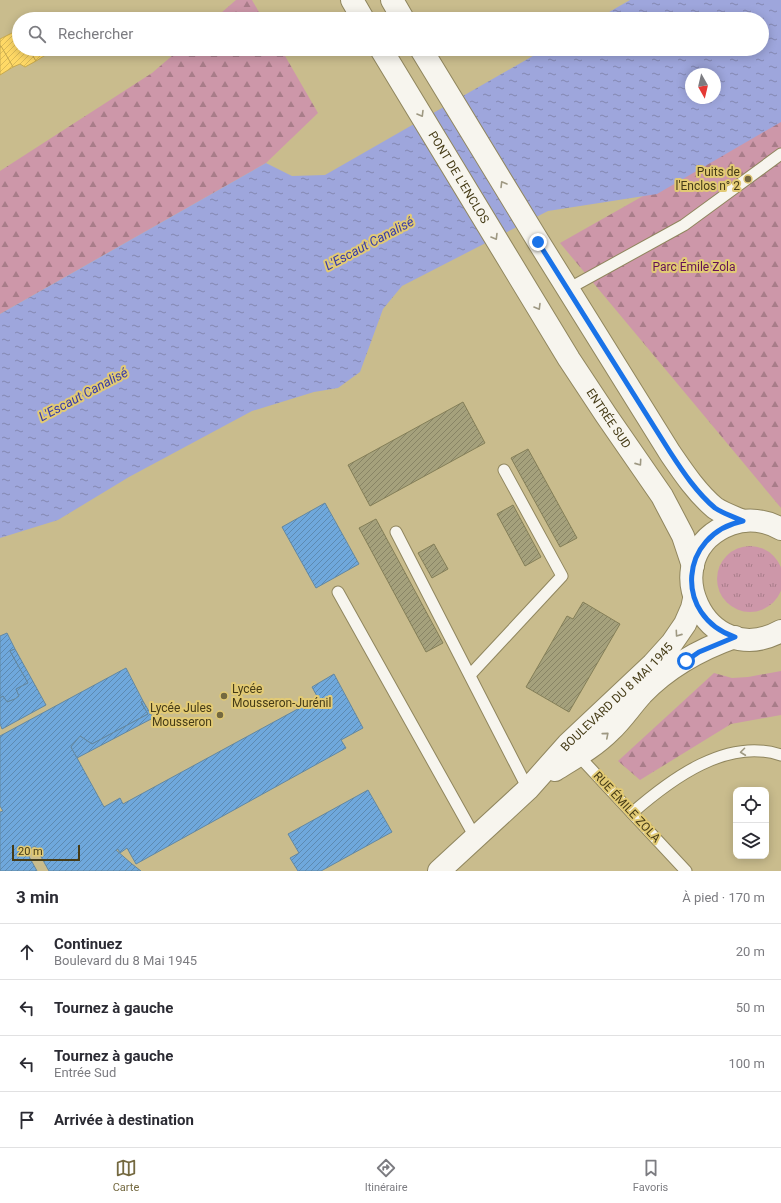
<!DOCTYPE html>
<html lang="fr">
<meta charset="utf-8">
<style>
body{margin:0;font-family:Roboto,sans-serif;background:#f2f2f3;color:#2b2b33}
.controls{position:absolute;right:12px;bottom:12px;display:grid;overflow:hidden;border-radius:8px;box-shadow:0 2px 10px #0003}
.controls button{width:36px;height:36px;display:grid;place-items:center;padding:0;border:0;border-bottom:1px solid #e1e1e2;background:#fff;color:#2b2b33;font:20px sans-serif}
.compass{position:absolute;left:685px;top:68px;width:36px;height:36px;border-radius:50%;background:#fff;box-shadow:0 2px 10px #0003;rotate:172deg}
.scale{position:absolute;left:12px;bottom:10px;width:68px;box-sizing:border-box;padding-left:4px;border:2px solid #463c17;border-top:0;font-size:11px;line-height:14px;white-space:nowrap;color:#463c17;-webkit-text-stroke:3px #e2ca74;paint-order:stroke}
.stop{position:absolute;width:12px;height:12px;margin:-9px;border:3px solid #1a73e8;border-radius:50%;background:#fff}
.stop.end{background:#1a73e8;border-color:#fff;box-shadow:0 1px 4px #0008}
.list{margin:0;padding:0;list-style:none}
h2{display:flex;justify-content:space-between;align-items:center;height:52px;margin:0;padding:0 16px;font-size:17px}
h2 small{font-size:13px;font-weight:400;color:#7c7c81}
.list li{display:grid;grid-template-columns:26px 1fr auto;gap:12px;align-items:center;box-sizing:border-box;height:56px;padding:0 16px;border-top:1px solid #e1e1e2}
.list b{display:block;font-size:15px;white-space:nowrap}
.list p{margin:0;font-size:13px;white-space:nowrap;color:#7c7c81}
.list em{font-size:13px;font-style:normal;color:#7c7c81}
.icon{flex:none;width:22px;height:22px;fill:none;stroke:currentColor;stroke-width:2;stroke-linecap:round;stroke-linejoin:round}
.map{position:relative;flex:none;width:781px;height:871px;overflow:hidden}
.search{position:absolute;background:#fff;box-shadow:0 2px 10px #0003;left:12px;right:12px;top:12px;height:44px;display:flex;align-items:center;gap:10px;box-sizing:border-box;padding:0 14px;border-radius:22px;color:#7c7c81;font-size:15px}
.sheet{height:276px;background:#fff}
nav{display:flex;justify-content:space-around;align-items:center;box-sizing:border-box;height:56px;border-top:1px solid #e1e1e2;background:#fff;font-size:11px;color:#7c7c81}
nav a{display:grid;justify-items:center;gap:2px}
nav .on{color:#746940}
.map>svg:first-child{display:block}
.grass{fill:url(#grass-tufts)}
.forest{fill:url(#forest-firs)}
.water{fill:url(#water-ripples);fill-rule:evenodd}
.homes{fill:url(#homes-hatch);stroke:#c8aa4e}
.schools{fill:url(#schools-hatch);stroke:#6388a1}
.building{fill:url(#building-hatch);stroke:#847f58}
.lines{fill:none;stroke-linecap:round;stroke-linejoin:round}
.service-casing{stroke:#90865e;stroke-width:13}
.minor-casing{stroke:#90865e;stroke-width:24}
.primary-casing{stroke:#90865e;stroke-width:24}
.service{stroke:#f7f5ee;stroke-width:11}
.minor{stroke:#f7f5ee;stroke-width:22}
.primary{stroke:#f7f5ee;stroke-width:22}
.oneway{stroke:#9e9882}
.route{stroke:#1a73e8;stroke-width:5}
.poi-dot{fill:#746940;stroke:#e2ca74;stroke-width:1.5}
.labels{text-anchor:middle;stroke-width:4;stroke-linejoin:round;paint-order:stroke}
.poi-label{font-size:12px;fill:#463c17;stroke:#e2ca74;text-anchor:end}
.street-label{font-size:12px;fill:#463c17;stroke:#e2ca74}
.park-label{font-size:12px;fill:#621157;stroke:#e2ca74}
.water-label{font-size:13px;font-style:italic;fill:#363ba9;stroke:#e2ca74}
</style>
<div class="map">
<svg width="781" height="871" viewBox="0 0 781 871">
<defs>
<pattern id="grass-tufts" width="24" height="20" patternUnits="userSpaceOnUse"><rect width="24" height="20" fill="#cd97a9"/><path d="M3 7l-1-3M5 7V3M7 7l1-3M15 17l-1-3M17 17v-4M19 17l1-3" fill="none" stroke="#a87c89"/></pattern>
<pattern id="forest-firs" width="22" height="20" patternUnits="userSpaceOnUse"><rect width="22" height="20" fill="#cd97a9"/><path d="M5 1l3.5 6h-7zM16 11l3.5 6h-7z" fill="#a87c89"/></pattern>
<pattern id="water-ripples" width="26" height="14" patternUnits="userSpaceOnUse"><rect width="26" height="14" fill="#9ea6dc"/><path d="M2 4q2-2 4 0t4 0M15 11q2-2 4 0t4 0" fill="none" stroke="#8388b1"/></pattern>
<pattern id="homes-hatch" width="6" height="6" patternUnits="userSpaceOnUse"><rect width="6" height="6" fill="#ffd966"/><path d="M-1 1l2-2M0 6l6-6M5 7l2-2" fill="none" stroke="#dcbb58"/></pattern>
<pattern id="schools-hatch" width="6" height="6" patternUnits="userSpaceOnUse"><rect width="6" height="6" fill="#6fa8dc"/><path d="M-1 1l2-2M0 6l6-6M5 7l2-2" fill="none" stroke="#5d8ab1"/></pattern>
<pattern id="building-hatch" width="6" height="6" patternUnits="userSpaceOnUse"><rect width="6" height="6" fill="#a5a17c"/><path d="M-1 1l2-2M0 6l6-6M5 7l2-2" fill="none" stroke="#888465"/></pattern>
</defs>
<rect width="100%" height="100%" fill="#c9bc8d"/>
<circle class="grass" cx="750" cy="579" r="33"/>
<g class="forest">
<polygon points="236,0 252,0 263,19 214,19"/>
<polygon points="180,49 281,49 318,113 266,163 0,314 0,171 152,73"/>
<polygon points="781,118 781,508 560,243"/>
<polygon points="781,671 781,715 731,724 640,780 618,761 714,673 732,678 748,677"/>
</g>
<path class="water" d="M 630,0 L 781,0 L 781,122 L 657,194 L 548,211 L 402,286 L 383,309 L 360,372 L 338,388 L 314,392 L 252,411 L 129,477 L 58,520 L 0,538 L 0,314 L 266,163 L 292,176 L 325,175 L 545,49 L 762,49 L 762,19 L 597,19 ZM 691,74 L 715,74 L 715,98 L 691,98 Z"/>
<g class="homes">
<polygon points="16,31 17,33 19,32 19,49 46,49 33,56 36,61 25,67 20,64 13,67 0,45 0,39"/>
<polygon points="1,46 13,67 0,75 0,47"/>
<polygon points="46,49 53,49 52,51 36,61 33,56"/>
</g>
<g class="schools">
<polygon points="325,503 359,564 316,588 282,527"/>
<polygon points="7,633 15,649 10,651 28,683 16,689 19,696 15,699 7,702 3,696 0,698 0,636"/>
<polygon points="15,649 46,705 2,729 0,724 0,698 3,696 7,702 15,699 19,696 16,689 28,683 10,651"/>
<polygon points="126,668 143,701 141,702 148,714 92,744 80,736 71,747 104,807 120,798 123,804 318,698 312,687 334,674 363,728 341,740 346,748 136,864 127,848 120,853 118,849 116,850 132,864 125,871 49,871 35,846 26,851 37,871 0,871 0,812 3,811 0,806 0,736"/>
<polygon points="143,701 153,718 77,758 71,747 80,736 92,744 148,714 141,702"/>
<polygon points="368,790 392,832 321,871 298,871 290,858 299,853 288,834"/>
<polygon points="132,864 141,871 125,871"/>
</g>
<g class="building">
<polygon points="463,402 485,443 370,506 348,465"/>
<polygon points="528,449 577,538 560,547 511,458"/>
<polygon points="513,505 541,557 525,566 497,514"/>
<polygon points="376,519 443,643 426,652 359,528"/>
<polygon points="434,544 448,569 432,578 418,553"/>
<polygon points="583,602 620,624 569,712 526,687 567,616 573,619"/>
</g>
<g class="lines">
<g class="service-casing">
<g id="service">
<polyline points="568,289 684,225 781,154"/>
<polyline points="396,532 528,789"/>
<polyline points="338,592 475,837"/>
<polyline points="470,675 562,576 504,470"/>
<polyline points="576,753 686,871"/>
<path d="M 632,813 C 671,779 727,737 781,755"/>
</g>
</g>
<g class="minor-casing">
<g id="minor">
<path d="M 555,770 C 574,758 594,747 610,731 C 622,720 631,706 642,694 C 667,668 701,649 735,637"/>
<path id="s1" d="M 439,871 L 528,789 L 568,744 L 653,664 L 672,643 L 685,624 L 692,608 L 694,599"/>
</g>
</g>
<g class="primary-casing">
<g id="primary">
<polyline points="352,0 363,19"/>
<polyline points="392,0 403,19"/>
<path id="s2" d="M 381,49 L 569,359 L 606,415 L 662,496 L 683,536 L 693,566"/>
<path d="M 421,49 L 538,241 L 670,453 C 683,472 697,493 715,508 C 724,514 734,517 743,521"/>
<path d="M 781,529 C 766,520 747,518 731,524 C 651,554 705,673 781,631"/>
</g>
</g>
<use href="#service" class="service"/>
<use href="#minor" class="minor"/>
<use href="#primary" class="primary"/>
</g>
<defs><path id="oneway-chevron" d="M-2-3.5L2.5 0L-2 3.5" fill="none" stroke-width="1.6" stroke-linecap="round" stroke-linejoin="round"/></defs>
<g class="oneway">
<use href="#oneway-chevron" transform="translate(421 114) rotate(59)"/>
<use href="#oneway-chevron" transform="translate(503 184) rotate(-121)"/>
<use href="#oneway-chevron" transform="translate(495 237) rotate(59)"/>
<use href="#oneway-chevron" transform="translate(538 307) rotate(59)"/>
<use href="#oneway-chevron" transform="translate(639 463) rotate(55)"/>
<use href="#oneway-chevron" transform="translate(678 634) rotate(125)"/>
<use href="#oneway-chevron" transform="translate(606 735) rotate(-41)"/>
<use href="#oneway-chevron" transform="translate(743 752) rotate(173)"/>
</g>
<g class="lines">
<path class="route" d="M 538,242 L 670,452 C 683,472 697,493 715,508 C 724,514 734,517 743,521 C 679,534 673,616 735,637 L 699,652 L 686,661"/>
</g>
<g class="poi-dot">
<circle cx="748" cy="179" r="4"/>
<circle cx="224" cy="696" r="4"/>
<circle cx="220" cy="715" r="4"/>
</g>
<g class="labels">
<g class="poi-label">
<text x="740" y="176">Puits de<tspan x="740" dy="14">l'Enclos n° 2</tspan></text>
<text x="232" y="693" text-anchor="start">Lycée<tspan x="232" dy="14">Mousseron-Jurénil</tspan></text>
<text x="212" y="712">Lycée Jules<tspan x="212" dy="14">Mousseron</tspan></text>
</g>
<g class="street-label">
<text dy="4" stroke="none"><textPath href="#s2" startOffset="150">PONT DE L'ENCLOS</textPath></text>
<text dy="4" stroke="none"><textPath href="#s2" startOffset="434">ENTRÉE SUD</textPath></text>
<text dy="4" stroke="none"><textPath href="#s1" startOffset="249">BOULEVARD DU 8 MAI 1945</textPath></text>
<text transform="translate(627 807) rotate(47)" y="4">RUE ÉMILE ZOLA</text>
</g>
<g class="park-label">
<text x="694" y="271">Parc Émile Zola</text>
</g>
<g class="water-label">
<text transform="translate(369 243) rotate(-28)" y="5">L'Escaut Canalisé</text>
<text transform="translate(83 394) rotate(-28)" y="5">L'Escaut Canalisé</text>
</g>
</g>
</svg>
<div class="controls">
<button><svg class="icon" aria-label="locate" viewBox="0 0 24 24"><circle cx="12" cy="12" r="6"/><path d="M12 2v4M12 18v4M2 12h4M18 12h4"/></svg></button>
<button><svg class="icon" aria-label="layers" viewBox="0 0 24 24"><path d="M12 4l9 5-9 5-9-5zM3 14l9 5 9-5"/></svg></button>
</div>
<svg class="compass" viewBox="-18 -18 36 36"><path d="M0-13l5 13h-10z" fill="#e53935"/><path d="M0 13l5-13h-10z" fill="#7c7c81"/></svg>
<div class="scale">20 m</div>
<div class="stop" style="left:686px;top:661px"></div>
<div class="stop end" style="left:538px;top:242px"></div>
<div class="search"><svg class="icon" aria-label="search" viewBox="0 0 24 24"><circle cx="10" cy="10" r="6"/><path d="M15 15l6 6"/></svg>Rechercher</div>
</div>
<section class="sheet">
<h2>3 min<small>À pied · 170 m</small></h2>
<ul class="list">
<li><svg class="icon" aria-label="ahead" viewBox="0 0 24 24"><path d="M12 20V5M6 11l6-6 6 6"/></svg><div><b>Continuez</b><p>Boulevard du 8 Mai 1945</p></div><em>20 m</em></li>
<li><svg class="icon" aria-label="left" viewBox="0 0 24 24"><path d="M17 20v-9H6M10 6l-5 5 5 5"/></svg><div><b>Tournez à gauche</b></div><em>50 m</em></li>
<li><svg class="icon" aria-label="left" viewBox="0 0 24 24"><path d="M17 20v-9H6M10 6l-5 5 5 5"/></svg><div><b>Tournez à gauche</b><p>Entrée Sud</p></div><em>100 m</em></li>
<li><svg class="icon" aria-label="arrive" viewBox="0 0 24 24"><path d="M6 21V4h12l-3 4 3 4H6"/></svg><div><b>Arrivée à destination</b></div></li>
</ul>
</section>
<nav>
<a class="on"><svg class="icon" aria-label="map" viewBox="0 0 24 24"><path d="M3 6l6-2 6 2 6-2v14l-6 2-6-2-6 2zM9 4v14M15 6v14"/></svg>Carte</a>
<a><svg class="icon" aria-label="directions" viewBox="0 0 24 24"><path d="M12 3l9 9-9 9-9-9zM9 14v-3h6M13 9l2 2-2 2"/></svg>Itinéraire</a>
<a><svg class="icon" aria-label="saved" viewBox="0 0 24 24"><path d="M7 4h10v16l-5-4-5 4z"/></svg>Favoris</a>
</nav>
